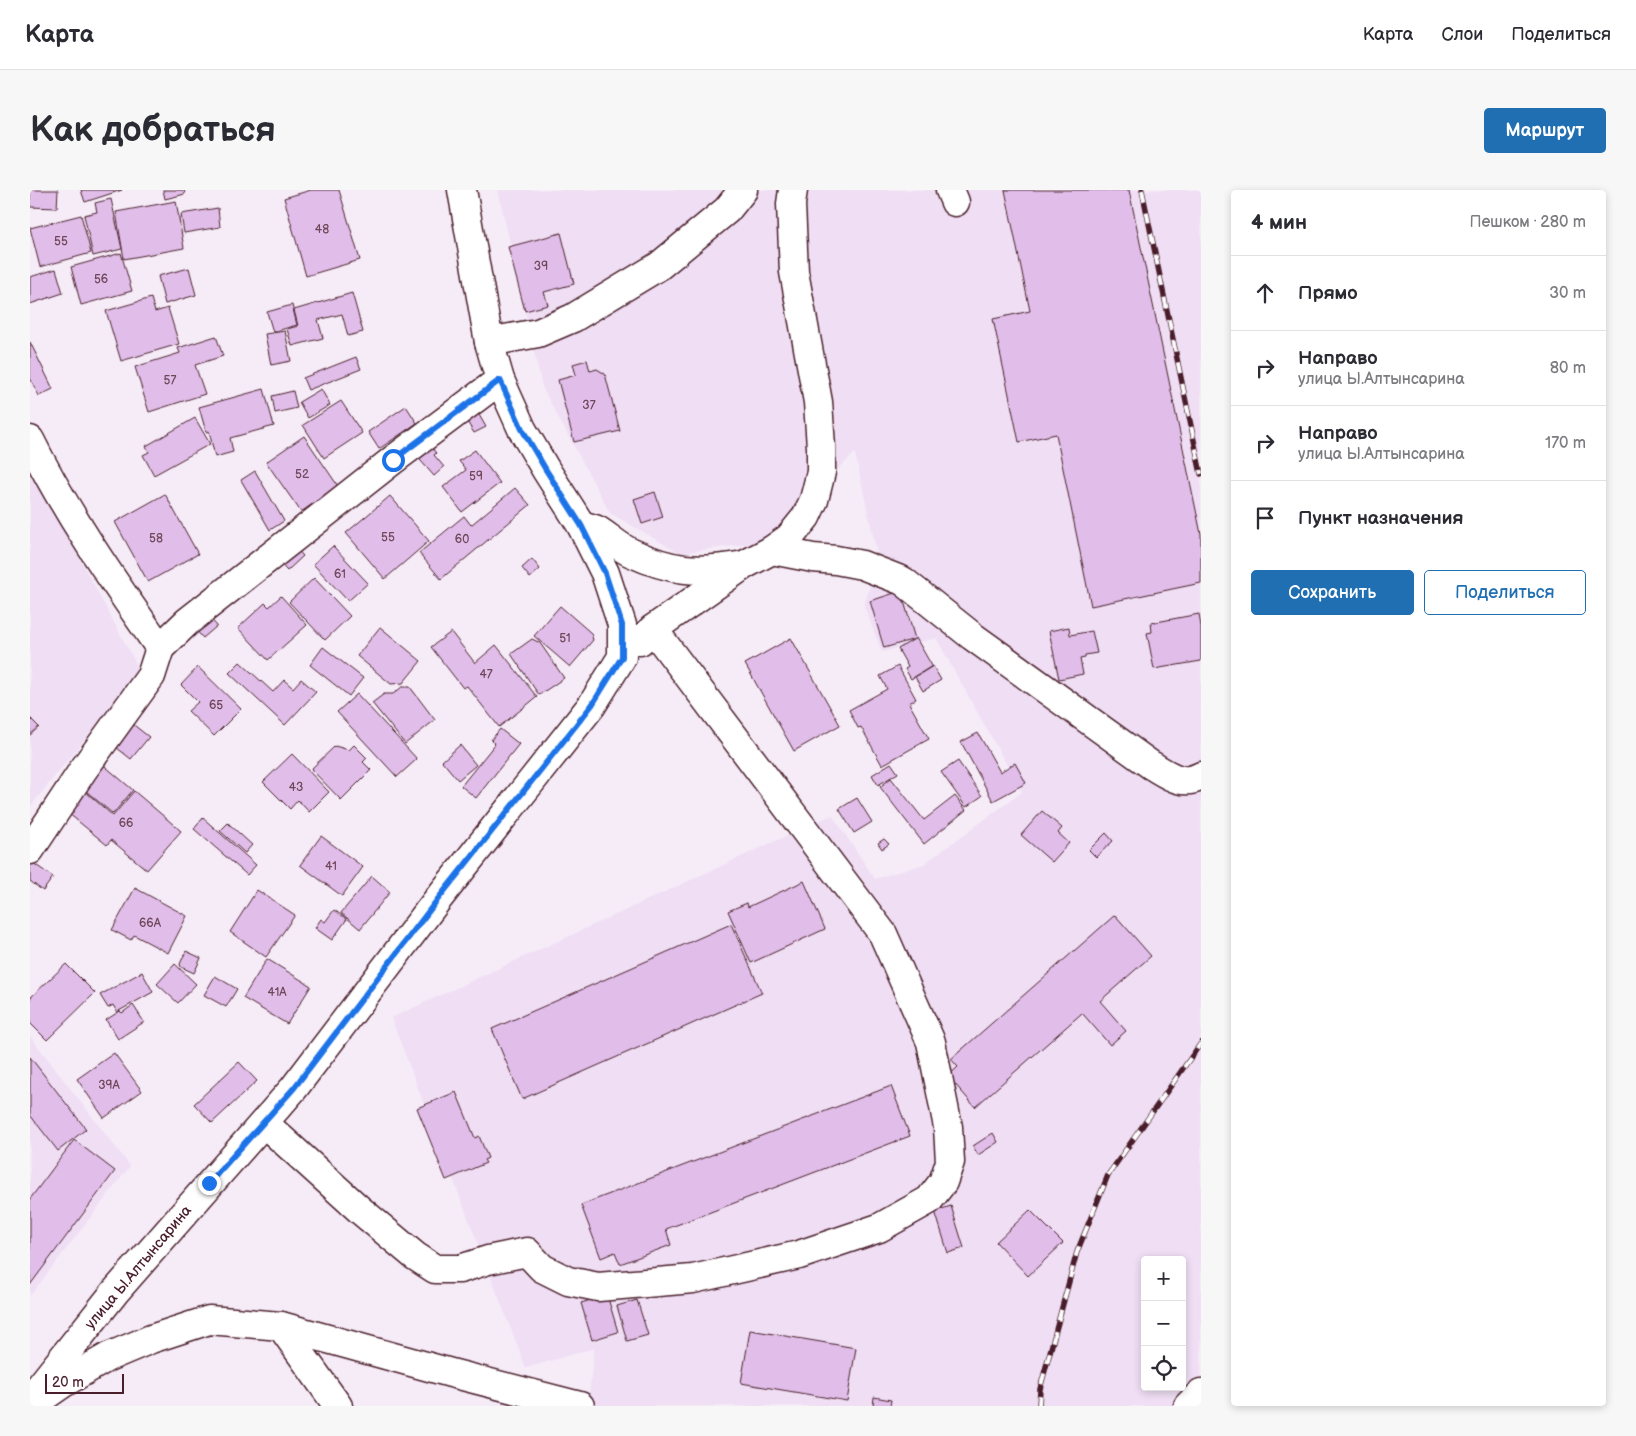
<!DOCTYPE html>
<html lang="ru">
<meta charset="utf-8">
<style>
body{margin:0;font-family:"Balsamiq Sans",sans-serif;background:#f7f7f7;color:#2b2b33}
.controls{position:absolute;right:15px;bottom:15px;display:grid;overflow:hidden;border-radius:5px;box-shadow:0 2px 8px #0003}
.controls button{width:45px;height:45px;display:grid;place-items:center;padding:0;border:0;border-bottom:1px solid #e1e1e2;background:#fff;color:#2b2b33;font:25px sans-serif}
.scale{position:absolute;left:15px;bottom:12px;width:79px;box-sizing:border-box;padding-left:5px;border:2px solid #4a1f2b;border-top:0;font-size:14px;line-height:18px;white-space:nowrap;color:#4a1f2b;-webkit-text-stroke:4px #fff;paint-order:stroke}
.stop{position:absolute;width:15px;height:15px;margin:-11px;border:4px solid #1a73e8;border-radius:50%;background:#fff}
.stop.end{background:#1a73e8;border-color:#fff;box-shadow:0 1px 5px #0008}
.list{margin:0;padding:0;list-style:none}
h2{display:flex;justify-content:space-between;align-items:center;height:65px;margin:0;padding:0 20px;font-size:21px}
h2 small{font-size:16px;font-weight:400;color:#7c7c81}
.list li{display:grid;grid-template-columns:32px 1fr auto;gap:15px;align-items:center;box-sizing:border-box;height:75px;padding:0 20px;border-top:1px solid #e1e1e2}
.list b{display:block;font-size:19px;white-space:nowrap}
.list p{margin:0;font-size:16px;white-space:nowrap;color:#7c7c81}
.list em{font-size:16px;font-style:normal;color:#7c7c81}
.actions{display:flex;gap:10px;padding:15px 20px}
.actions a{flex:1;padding:11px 0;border:1px solid #1f6fb2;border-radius:5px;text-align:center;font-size:18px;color:#1f6fb2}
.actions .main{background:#1f6fb2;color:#fff}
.icon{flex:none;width:28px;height:28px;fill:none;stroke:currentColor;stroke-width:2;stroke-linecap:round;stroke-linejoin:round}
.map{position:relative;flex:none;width:1171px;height:1216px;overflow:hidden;border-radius:5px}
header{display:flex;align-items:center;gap:30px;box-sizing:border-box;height:70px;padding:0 25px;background:#fff;border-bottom:1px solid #e1e1e2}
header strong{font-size:24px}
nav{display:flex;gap:28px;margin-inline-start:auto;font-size:18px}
.intro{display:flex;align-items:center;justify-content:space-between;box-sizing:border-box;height:120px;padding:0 30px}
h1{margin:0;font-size:35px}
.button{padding:12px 22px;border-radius:5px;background:#1f6fb2;color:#fff;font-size:18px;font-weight:700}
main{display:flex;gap:30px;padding:0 30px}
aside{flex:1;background:#fff;border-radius:5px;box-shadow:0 2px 8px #0003}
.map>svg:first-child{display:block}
.built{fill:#efdef4;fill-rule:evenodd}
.building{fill:#e0bee9;stroke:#4a1f2b}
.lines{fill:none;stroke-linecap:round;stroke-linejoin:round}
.minor-casing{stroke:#4a1f2b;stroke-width:31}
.minor{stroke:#fff;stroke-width:28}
.rail-casing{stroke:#4a1f2b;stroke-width:5.5}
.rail{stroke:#fff;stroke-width:4;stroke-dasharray:11;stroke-linecap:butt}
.route{stroke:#1a73e8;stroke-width:6}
.labels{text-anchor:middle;stroke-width:4;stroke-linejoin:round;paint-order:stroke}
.number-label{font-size:12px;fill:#70475a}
.street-label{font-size:15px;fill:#4a1f2b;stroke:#fff}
</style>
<header>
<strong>Карта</strong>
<nav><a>Карта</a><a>Слои</a><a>Поделиться</a></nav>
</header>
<div class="intro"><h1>Как добраться</h1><a class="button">Маршрут</a></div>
<main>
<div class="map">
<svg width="1171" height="1216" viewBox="0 0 1171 1216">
<rect width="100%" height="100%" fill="#f6ecf8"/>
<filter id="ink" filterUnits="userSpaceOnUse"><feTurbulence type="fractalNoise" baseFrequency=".02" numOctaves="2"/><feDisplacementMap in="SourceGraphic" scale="10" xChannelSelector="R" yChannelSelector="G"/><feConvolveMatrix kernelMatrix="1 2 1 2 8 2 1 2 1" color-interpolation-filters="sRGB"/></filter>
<g filter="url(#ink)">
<g class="built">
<path d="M 468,0 L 1171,0 L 1171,1216 L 558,1216 L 564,1158 L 496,1178 L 361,828 L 802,625 L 845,689 L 894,674 L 992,602 L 906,448 L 852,462 L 834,416 L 848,368 L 825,263 L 732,352 L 650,363 L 580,323 L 512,197 ZM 1115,1070 L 1152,1070 L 1152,1197 L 1115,1197 Z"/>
<polygon points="0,276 110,481 0,617"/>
<polygon points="0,846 100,976 0,1106"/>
</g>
<g class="building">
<polygon points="0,0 28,0 27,18 0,17"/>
<polygon points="51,0 92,0 55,12"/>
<polygon points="133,0 154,0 155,4 135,9"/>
<polygon points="281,0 309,0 330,70 276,86 254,8"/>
<polygon points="975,0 1099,0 1171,344 1171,393 1061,416 1026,244 989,252 963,129 1000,121"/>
<polygon points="81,9 92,59 63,66 54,25 67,22 65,13"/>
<polygon points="146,11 154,58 94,69 86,22"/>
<polygon points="188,18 190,37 154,43 151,24"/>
<polygon points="51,25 61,63 10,77 0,38"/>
<polygon points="531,43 544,94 514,102 518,115 495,121 478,57"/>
<polygon points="91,63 102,101 51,115 41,77"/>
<polygon points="159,78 166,105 135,114 128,86"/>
<polygon points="26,79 33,103 0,114 0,87"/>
<polygon points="322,103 333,142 318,146 312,124 288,130 293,148 262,156 257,139 268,136 264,120"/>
<polygon points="121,108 125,122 138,118 149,154 91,171 76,121"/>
<polygon points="262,115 267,135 243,142 237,122"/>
<polygon points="255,141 261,171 241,175 235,144"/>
<polygon points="186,146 193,166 165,175 175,204 119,222 105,177 150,163 148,158"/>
<polygon points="0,152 23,199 9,206 0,188"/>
<polygon points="326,167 331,179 278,200 273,188"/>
<polygon points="557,170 560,181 567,179 575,184 590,241 544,252 528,190 546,185 543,174"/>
<polygon points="234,199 244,236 200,248 203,262 185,267 179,241 176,242 169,217"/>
<polygon points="291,199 300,215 278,228 269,212"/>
<polygon points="263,201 267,218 245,223 242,206"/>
<polygon points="311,211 332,243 294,268 273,235"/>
<polygon points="376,216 387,233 349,259 338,242"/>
<polygon points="445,218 456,237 444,243 433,225"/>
<polygon points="165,228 180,254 124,285 113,265 119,262 116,256"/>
<polygon points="274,246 308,296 271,322 236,272"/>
<polygon points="397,252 406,263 404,265 414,277 404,286 384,263"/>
<polygon points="445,260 470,293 432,322 413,297 436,280 429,271"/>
<polygon points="225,281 254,331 240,340 211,290"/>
<polygon points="485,298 500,315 411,389 389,363 434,326 441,335"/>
<polygon points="625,302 633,327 612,334 604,309"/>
<polygon points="135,304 168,364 118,392 85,332"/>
<polygon points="360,306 399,351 355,389 316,343"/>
<polygon points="303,356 338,393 318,411 283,374"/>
<polygon points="266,358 273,366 257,381 250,373"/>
<polygon points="502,369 510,379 500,388 492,378"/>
<polygon points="284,388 320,426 295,450 259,412"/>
<polygon points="871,401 885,449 854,458 840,411"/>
<polygon points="251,406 277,435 238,470 208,438 235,413 239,417"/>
<polygon points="530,416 561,443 563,450 540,477 504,446"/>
<polygon points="1169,424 1171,437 1171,471 1124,479 1117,443 1122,442 1121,433"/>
<polygon points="178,426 187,436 173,448 164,438"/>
<polygon points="350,437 391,471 373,493 361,494 327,466"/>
<polygon points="1039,437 1040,445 1062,441 1067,463 1055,465 1055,468 1050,469 1053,484 1029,489 1019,441"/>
<polygon points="421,442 445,473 466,455 507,507 469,537 437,496 433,498 401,457"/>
<polygon points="761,448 810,535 764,561 715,474"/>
<polygon points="886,448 902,476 881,489 875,479 878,477 868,459"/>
<polygon points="502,449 510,453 534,488 509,505 481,464"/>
<polygon points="293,457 333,488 319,506 280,475"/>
<polygon points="210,472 243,502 254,490 263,498 271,489 286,502 255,535 199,483"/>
<polygon points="868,476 886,509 879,513 899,549 852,575 831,537 828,538 819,520 857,499 850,486"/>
<polygon points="903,476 911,490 893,501 885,487"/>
<polygon points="168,477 211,519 184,546 158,521 168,512 151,495"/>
<polygon points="372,497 380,497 405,530 375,554 342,513 354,504 363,504"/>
<polygon points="327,504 387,569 367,587 307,522"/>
<polygon points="0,528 9,537 0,545"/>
<polygon points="100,532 119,547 101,569 82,554"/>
<polygon points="470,539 489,554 446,608 431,596 465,554 461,550"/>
<polygon points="948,543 970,582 985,573 996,593 963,611 931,552"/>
<polygon points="324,555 337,568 333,572 341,580 311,610 281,579 305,556 319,560"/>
<polygon points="430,555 446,575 428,590 412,571"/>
<polygon points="262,564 299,602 279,622 268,610 260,619 233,592"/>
<polygon points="69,571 103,600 83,624 49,595"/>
<polygon points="928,571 952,606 936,617 911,582"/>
<polygon points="861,573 868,583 848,595 842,585"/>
<polygon points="861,588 894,630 925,606 936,620 894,654 850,597"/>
<polygon points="104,601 151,641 117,680 81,650 77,655 38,623 56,602 83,626"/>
<polygon points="827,608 842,632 824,643 809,619"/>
<polygon points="1012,621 1032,638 1028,643 1039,653 1022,672 991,645"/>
<polygon points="173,628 226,675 217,685 164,639"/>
<polygon points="198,633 222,655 215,663 190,641"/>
<polygon points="1076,643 1083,651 1066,667 1059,660"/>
<polygon points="291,646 333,677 312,706 270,675"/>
<polygon points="854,649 859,654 852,659 848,653"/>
<polygon points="3,673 23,687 13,701 0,691 0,676"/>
<polygon points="342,686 360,702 330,739 311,723"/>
<polygon points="774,691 795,739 721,773 698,721 717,713 718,717"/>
<polygon points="105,698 157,726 138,763 104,745 101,750 82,740"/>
<polygon points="227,700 265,725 236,767 200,742"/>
<polygon points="304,720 317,729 302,750 285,738 291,729 295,732"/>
<polygon points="1085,725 1121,766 1070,811 1096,841 1080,855 1052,823 945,917 918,886 928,877 921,869"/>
<polygon points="701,734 732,803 492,909 462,839"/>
<polygon points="156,761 171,768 164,783 151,777 150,774"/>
<polygon points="237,769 281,796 257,834 213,808"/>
<polygon points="36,774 65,803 17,850 0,833 0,808"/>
<polygon points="145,774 166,794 148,813 127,794"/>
<polygon points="112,782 123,802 87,822 83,815 78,818 70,805"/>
<polygon points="185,786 207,799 196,817 174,805"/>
<polygon points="103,815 114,832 88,849 76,830 90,821 92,823"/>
<polygon points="84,863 112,901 74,928 47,889"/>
<polygon points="0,867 56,939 28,961 0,925"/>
<polygon points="209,872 227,891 182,933 164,914"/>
<polygon points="861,896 880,946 636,1039 641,1055 590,1074 585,1062 571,1068 551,1015"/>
<polygon points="426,902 445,948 449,946 458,968 454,970 456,973 416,990 387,918"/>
<polygon points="963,943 968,952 948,965 943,956"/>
<polygon points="44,950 85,981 0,1095 0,1009"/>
<polygon points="921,1016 934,1058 918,1063 905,1021"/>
<polygon points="1000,1020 1033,1053 998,1086 966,1052"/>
<polygon points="577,1105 588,1142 562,1150 551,1113"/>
<polygon points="607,1110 618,1145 597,1151 587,1116"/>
<polygon points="720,1140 826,1158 817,1211 711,1193"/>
<polygon points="844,1207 861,1210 860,1216 843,1216"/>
</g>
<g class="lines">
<g class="minor-casing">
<g id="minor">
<polyline points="920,0 925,12"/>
<polyline points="459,152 508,143 543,128 629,76 697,20 713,0"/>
<path d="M 0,250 C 36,323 83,391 130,458"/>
<path d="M 551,335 C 557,337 564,338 569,341 C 580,348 590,358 602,363 C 641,381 666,383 708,376"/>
<path d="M 742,360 L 783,368 L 806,370 L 832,375 L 873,391 L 942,446 L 1121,575 C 1137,584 1152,597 1171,586"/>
<polyline points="610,451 623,439 714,375 742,360 759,348 776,327 784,310 791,282 791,257 788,212 764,82 761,14 763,0"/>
<polyline points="0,660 53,580 121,486 130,458 157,432 363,270 470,190"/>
<polyline points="234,933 330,1020 385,1066 405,1079 430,1079 458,1070 497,1062 512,1078 538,1091 568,1097 663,1089 769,1065 849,1038 899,1010 913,992 920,972 918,937 901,852 853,744 623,439"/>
<polyline points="251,1136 308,1216"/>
<polyline points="0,1209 85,1102 264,898 408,709 562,515 592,467 592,435 575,383 551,335 516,280 492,239 470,190 459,152 432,0"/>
<polyline points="9,1210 32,1194 78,1167 121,1149 179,1130 251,1136 421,1183 550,1216"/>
<polyline points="1158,1216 1171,1203"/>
</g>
</g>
<use href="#minor" class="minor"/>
<g class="rail-casing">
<g id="rail">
<polyline points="1112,0 1171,284"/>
<polyline points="1009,1216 1010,1199 1047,1062 1078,985 1171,853"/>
</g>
</g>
<use href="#rail" class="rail"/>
</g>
</g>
<g class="lines" filter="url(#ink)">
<polyline class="route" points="179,993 264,898 408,709 562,515 592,467 592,435 575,383 551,335 516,280 492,239 470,190 363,270"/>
</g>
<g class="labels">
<g class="number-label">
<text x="292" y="43">48</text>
<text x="31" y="55">55</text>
<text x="511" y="80">39</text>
<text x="71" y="93">56</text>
<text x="140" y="194">57</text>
<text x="559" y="219">37</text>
<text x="272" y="288">52</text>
<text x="446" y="290">59</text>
<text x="358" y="351">55</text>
<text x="126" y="352">58</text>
<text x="432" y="353">60</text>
<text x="310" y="388">61</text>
<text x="535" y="452">51</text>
<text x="456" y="488">47</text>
<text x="186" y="519">65</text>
<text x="266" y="601">43</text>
<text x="96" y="637">66</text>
<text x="301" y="680">41</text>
<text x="120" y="737">66А</text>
<text x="247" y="806">41А</text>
<text x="79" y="899">39А</text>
</g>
<g class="street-label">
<text transform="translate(108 1077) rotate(-50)" y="5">улица Ы.Алтынсарина</text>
</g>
</g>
</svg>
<div class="controls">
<button>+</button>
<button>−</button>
<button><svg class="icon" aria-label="locate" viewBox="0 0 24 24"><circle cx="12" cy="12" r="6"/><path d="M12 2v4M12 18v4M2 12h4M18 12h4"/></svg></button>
</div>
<div class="scale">20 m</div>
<div class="stop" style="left:363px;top:270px"></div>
<div class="stop end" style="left:179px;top:993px"></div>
</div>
<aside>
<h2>4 мин<small>Пешком · 280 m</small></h2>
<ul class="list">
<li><svg class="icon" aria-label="ahead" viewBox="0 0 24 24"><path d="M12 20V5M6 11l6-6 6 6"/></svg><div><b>Прямо</b></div><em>30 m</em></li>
<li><svg class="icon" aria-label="right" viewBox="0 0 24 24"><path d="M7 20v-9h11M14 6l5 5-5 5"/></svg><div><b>Направо</b><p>улица Ы.Алтынсарина</p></div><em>80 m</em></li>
<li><svg class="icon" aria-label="right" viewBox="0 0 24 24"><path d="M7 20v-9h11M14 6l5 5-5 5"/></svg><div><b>Направо</b><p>улица Ы.Алтынсарина</p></div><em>170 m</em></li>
<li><svg class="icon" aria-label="arrive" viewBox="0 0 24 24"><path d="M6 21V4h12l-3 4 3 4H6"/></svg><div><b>Пункт назначения</b></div></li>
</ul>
<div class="actions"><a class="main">Сохранить</a><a>Поделиться</a></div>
</aside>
</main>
